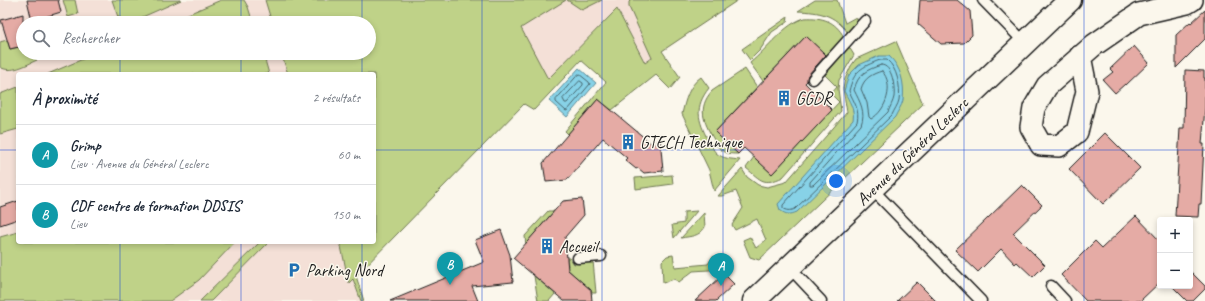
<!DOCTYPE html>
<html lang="fr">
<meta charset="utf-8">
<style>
body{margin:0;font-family:Caveat,sans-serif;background:#f6f6f7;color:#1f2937}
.controls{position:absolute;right:12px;bottom:12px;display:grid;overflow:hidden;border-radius:4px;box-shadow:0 2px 6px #0003}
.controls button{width:36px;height:36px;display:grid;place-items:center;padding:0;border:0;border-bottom:1px solid #e0e1e3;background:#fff;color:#1f2937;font:20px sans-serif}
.you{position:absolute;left:836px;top:181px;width:14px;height:14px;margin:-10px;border:3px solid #fff;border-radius:50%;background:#1a73e8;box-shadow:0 0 0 6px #1a73e833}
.badge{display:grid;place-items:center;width:26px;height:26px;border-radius:50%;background:#1f6fb2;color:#fff;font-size:13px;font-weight:700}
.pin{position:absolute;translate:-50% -33px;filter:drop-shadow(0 1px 2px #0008)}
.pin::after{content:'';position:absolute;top:21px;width:14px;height:12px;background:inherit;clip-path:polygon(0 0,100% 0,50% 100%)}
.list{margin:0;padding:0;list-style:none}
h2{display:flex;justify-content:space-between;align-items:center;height:52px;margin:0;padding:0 16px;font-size:17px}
h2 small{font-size:13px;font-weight:400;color:#747a83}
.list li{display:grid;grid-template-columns:26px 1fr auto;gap:12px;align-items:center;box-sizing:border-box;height:60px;padding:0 16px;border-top:1px solid #e0e1e3}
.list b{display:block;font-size:15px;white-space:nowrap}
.list p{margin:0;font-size:13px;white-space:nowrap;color:#747a83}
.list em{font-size:13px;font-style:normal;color:#747a83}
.icon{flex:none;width:22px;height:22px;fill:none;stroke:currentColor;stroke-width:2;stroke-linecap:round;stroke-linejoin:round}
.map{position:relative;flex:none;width:1205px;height:301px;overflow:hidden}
.search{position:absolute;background:#fff;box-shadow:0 2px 6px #0003;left:16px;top:16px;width:360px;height:44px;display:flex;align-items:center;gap:10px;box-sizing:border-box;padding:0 14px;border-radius:22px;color:#747a83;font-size:15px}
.panel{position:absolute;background:#fff;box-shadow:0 2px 6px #0003;left:16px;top:72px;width:360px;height:172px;border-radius:4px}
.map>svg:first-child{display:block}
.built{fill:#f4e0d7;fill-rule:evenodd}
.green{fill:#bfd288;stroke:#6e7752}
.water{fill:#87d2e7;stroke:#5c8996}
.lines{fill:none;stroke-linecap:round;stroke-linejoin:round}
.shore{stroke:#47656d;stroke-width:1}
.building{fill:#e5aba5;stroke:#1c1c1c}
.lane-casing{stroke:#1c1c1c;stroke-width:13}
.street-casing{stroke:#1c1c1c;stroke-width:24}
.secondary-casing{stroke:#1c1c1c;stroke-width:25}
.lane{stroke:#fbf7ec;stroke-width:10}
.street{stroke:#fbf7ec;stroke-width:21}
.secondary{stroke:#fbf7ec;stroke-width:22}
.grid{fill:none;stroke:#1d4ed8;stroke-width:1;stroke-opacity:0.55}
.labels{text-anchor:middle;stroke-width:3;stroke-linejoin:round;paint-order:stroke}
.poi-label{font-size:17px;fill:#1c1c1c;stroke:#fbf7ec;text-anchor:start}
.street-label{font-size:17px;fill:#1c1c1c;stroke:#fbf7ec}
</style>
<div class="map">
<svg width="1205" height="301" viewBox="0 0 1205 301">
<rect width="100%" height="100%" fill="#fbf7ec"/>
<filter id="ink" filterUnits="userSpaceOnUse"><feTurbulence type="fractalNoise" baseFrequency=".025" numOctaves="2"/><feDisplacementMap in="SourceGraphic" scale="8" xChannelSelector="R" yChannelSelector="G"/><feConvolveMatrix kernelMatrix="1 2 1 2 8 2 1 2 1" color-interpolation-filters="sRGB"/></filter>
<g filter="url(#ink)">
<path class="built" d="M 0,0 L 738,0 L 645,63 L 617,9 L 353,278 L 361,301 L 0,301 ZM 23,23 L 369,23 L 369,53 L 23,53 ZM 18,74 L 374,74 L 374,242 L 18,242 Z"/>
<g class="green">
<polygon points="63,0 75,0 78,14 68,17"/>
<polygon points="112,0 181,0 131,22 118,17"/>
<polygon points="221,0 244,0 248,7 253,23 167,23"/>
<polygon points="265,0 566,0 521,28 548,79 617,9 645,63 652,58 629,7 629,2 631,0 738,0 662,51 680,77 670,89 656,75 612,110 598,99 568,134 565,131 606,82 581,60 534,110 524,104 356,276 364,301 361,301 353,279 349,283 340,242 374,242 374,74 288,74 281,53 369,53 369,23 272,23"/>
<polygon points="567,0 602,0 582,10"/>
<path d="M 815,0 L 837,0 L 845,23 L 856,17 L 858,21 L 848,33 C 834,14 820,12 798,11 Z"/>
<polygon points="788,17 787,22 772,32 760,50 750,60 742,49"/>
<path d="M 805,18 C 823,17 835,21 844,37 L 827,56 L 806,36 L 763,81 L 750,63 C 767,49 785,23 805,18 Z"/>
<path d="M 7,40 L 10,49 L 23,46 L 23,53 L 35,53 L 37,60 C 26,65 11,74 0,67 L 0,42 Z"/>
<polygon points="896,41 923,104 759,260 750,257 743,240 750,237 756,248 766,240 757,219 735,230 732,225 743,208 736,191 722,196 718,196 742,169 747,177 758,185 767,187 786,182 847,112 843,89 845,79 851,66 856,59"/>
<path d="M 849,47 L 854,55 L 839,80 L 838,89 L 841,111 L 783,177 C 763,186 762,181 746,168 L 754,157 L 772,174 L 839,102 L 831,94 L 837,87 L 825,75 Z"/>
<polygon points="97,53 263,53 269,74 48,74"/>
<path d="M 745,69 L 757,87 L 715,132 L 738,154 C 733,154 727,154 723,151 C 718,149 716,143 713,138 C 704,122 697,108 712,91 Z"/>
<path d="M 701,77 L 709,88 C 694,107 698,120 708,140 C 711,144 713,150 716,153 C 723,159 732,159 740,160 L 714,191 L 709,170 L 682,114 C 685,101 689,85 701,77 Z"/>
<polygon points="18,87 18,129 0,134 0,94"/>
<polygon points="672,175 673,184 636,189 635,178"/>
<polygon points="548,211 554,211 528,241 529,257 527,257 525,236"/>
<polygon points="697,211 674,238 672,225 684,223 684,212"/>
<path d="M 704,213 L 705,227 C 699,237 691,236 681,238 Z"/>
<polygon points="18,232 18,242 235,242 199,280 170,301 0,301 0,237"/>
<polygon points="260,242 269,242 211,301 200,301"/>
<polygon points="673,255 675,267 708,264 713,256 724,269 693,271 679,282 674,279 663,283 662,261 667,256"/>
<polygon points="567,258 570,258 574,264 593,261 596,293 592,293 591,290 566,268 568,266"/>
<polygon points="534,276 555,294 549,301 538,301"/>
</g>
<g class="water">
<path d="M 879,56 L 889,56 C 901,67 905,84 903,100 C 902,106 897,112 895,117 L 797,212 C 790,215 786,215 780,210 L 778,204 L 853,120 C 855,109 849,101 844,91 L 849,75 L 859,65 Z"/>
<polygon points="579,68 596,83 567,117 549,101"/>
</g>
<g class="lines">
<g class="shore">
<path d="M 880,60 L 887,60 C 897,68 901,87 899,100 C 898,105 894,110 892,115 L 795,209 C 791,211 787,211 783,208 L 783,205 L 857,122 C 860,110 854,102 849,91 C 854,71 861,67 880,60 Z"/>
<path d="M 881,65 C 893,65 895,88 894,97 C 893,102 890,107 888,112 L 813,185 L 810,185 L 810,182 L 861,125 C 866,112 860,102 854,90 C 858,74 866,70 881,65 Z"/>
<path d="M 882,71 C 895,85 886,111 871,119 L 869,117 L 867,103 L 861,89 C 864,78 872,74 882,71 Z"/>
<polygon points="579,74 589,82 590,84 568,110 566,111 556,102 556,100"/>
<polygon points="580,81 583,83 583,85 567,103 565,103 563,99"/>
</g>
</g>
<g class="building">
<polygon points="27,0 58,0 61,12 32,21"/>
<polygon points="920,0 957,0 970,11 972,35 964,43 941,44 918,24"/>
<polygon points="1205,10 1205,39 1176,68 1176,35 1190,22 1191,23"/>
<polygon points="23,14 23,46 10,49 1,20"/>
<polygon points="806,36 826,55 808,75 807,81 805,83 832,110 772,174 744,148 738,154 715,132"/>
<polygon points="1134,46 1149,63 1126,85 1125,84 1115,93 1103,80 1113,72 1110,69"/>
<polygon points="1185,70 1204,71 1204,78 1205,78 1205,107 1202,144 1204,144 1201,204 1199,204 1198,217 1175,216 1180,128 1184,128"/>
<polygon points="598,99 653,145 660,137 663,171 644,173 638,168 636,169 625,160 627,158 603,138 567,180 546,182 543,163"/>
<polygon points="1105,133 1140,168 1103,204 1069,169"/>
<polygon points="1022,185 1042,205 1013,233 1045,265 1033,277 1017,262 1015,264 1001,249 978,272 955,250"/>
<polygon points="582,199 584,215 565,237 568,270 591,290 592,301 564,301 513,258 563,201"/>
<polygon points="18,201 18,219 0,225 0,207"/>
<polygon points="1136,216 1160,241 1160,282 1140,301 1086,301 1061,275 1095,241 1102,248"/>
<polygon points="501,230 510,255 513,282 472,286 478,301 390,301 484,262 475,240"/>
<polygon points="1190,271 1205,286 1205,289 1193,301 1187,301 1172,286 1190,286"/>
<polygon points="724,274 734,284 716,301 695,301"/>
<polygon points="917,282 936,301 897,301"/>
</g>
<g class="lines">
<g class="lane-casing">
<g id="lane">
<polyline points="983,0 1025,43"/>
<polyline points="813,79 865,21"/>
<polyline points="872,189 981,301"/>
<polyline points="578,258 601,256"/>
<polyline points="789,267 821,301"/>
<polyline points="1051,286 1065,301"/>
</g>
</g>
<g class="street-casing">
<polyline id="street" points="1080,56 1087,91 1077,132 1059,146 1041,145 1031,127 1034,108 1047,86 1094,45 1139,14 1187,3 1192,0"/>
</g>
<g class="secondary-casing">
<polyline id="secondary" points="754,301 1070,0"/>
</g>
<use href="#lane" class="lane"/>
<use href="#street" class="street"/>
<use href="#secondary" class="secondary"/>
</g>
</g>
<path class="grid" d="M 120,0 L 120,23M 241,0 L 241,23M 362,0 L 362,23M 482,0 L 482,301M 602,0 L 602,301M 723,0 L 723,301M 844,0 L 844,301M 964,0 L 964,301M 1084,0 L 1084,301M 120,53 L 120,74M 241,53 L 241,74M 362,53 L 362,74M 0,150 L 18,150M 374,150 L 1205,150M 120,242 L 120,301M 241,242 L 241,301M 362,242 L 362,301"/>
<defs>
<g id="building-bare" transform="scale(1.2)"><path d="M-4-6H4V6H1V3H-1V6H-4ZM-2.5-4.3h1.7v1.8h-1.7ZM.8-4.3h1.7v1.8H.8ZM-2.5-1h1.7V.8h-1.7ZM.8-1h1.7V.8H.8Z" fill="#1f6fb2" stroke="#fbf7ec" stroke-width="2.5" paint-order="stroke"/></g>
<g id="parking-bare" transform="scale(1.2)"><path d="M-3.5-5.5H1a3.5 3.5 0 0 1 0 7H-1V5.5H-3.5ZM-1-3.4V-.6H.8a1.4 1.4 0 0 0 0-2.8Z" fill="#1f6fb2" stroke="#fbf7ec" stroke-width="2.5" paint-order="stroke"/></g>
</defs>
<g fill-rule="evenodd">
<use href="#building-bare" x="784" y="98"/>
<use href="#building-bare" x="628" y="142"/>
<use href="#building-bare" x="547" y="246"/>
<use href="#parking-bare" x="294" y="270"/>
</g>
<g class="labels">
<g class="poi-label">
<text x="796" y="104">GGDR</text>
<text x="640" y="148">GTECH Technique</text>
<text x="559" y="252">Accueil</text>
<text x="306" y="276">Parking Nord</text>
</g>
<g class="street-label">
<text transform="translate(912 151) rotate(-44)" y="6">Avenue du Général Leclerc</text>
</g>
</g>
</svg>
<div class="controls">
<button>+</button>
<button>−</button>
</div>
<div class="you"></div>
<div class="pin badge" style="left:721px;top:286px;background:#0f9aa8">A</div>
<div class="pin badge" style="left:450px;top:285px;background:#0f9aa8">B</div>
<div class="search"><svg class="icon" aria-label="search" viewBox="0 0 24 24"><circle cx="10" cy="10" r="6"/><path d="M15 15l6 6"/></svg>Rechercher</div>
<section class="panel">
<h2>À proximité<small>2 résultats</small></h2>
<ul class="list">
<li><span class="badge" style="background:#0f9aa8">A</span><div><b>Grimp</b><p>Lieu · Avenue du Général Leclerc</p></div><em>60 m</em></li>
<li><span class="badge" style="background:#0f9aa8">B</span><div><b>CDF centre de formation DDSIS</b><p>Lieu</p></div><em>150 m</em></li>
</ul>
</section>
</div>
